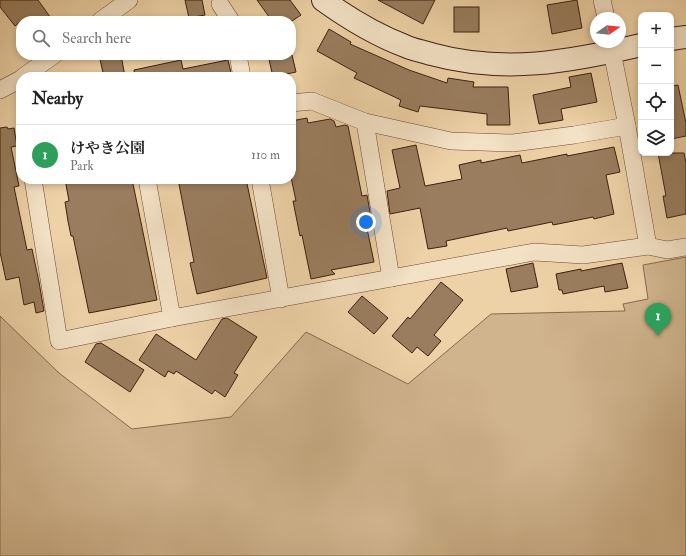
<!DOCTYPE html>
<meta charset="utf-8">
<style>
body{margin:0;font-family:"IM FELL Double Pica","Noto Serif JP",serif;background:#f2f2f2;color:#222}
.controls{position:absolute;right:12px;top:12px;display:grid;overflow:hidden;border-radius:8px;box-shadow:0 2px 6px #0003}
.controls button{width:36px;height:36px;display:grid;place-items:center;padding:0;border:0;border-bottom:1px solid #e0e0e0;background:#fff;color:#222;font:20px sans-serif}
.compass{position:absolute;left:590px;top:12px;width:36px;height:36px;border-radius:50%;background:#fff;box-shadow:0 2px 6px #0003;rotate:76deg}
.you{position:absolute;left:366px;top:222px;width:14px;height:14px;margin:-10px;border:3px solid #fff;border-radius:50%;background:#1a73e8;box-shadow:0 0 0 6px #1a73e833}
.badge{display:grid;place-items:center;width:26px;height:26px;border-radius:50%;background:#8f2418;color:#fff;font-size:13px;font-weight:700}
.pin{position:absolute;translate:-50% -33px;filter:drop-shadow(0 1px 2px #0008)}
.pin::after{content:'';position:absolute;top:21px;width:14px;height:12px;background:inherit;clip-path:polygon(0 0,100% 0,50% 100%)}
.list{margin:0;padding:0;list-style:none}
h2{display:flex;justify-content:space-between;align-items:center;height:52px;margin:0;padding:0 16px;font-size:17px}
h2 small{font-size:13px;font-weight:400;color:#767676}
.list li{display:grid;grid-template-columns:26px 1fr auto;gap:12px;align-items:center;box-sizing:border-box;height:60px;padding:0 16px;border-top:1px solid #e0e0e0}
.list b{display:block;font-size:15px;white-space:nowrap}
.list p{margin:0;font-size:13px;white-space:nowrap;color:#767676}
.list em{font-size:13px;font-style:normal;color:#767676}
.icon{flex:none;width:22px;height:22px;fill:none;stroke:currentColor;stroke-width:2;stroke-linecap:round;stroke-linejoin:round}
.map{position:relative;flex:none;width:686px;height:556px;overflow:hidden}
.search{position:absolute;background:#fff;box-shadow:0 2px 6px #0003;left:16px;top:16px;width:280px;height:44px;display:flex;align-items:center;gap:10px;box-sizing:border-box;padding:0 14px;border-radius:16px;color:#767676;font-size:15px}
.panel{position:absolute;background:#fff;box-shadow:0 2px 6px #0003;left:16px;top:72px;width:280px;height:112px;border-radius:16px}
.map>svg:first-child{display:block}
.green{fill:#d0b48d;stroke:#866a4e}
.building{fill:#997d5e;stroke:#3d200f}
.lines{fill:none;stroke-linecap:round;stroke-linejoin:round}
.street-casing{stroke:#694c35;stroke-width:18}
.secondary-casing{stroke:#3d200f;stroke-width:24}
.street{stroke:#f4e2c6;stroke-width:17}
.secondary{stroke:#f4e2c6;stroke-width:22}
</style>
<div class="map">
<svg width="686" height="556" viewBox="0 0 686 556">
<rect width="100%" height="100%" fill="#eed2a7"/>
<filter id="stains"><feTurbulence type="fractalNoise" baseFrequency=".005" numOctaves="4"/><feColorMatrix values="0 0 0 0 .2 0 0 0 0 .09 0 0 0 0 .02 0 0 0 .5 -.17"/></filter>
<radialGradient id="worn" r=".72"><stop offset=".6" stop-color="#630" stop-opacity="0"/><stop offset="1" stop-color="#630" stop-opacity=".3"/></radialGradient>
<polygon class="green" points="686,257 686,556 0,556 0,316 59,373 132,429 231,417 306,332 408,384 491,314 625,311 623,304 648,299 643,265"/>
<g class="building">
<polygon points="0,0 38,0 53,21 21,21 15,26 0,7"/>
<polygon points="185,0 202,0 205,15 189,18"/>
<polygon points="257,0 290,0 301,15 292,21 272,21"/>
<polygon points="378,0 435,0 423,24"/>
<polygon points="577,0 582,28 552,34 547,5"/>
<rect x="454" y="7" width="25" height="25"/>
<polygon points="329,29 351,42 350,44 409,70 447,83 448,78 474,82 473,87 508,87 510,125 487,125 487,114 420,106 418,112 399,106 401,100 354,78 357,73 317,51"/>
<polygon points="99,55 121,55 125,77 104,77"/>
<polygon points="268,55 292,55 296,72 273,77"/>
<polygon points="181,60 183,69 228,60 232,77 135,77 134,70"/>
<polygon points="591,73 597,102 561,109 563,120 539,124 533,95 571,87 569,77"/>
<polygon points="678,85 686,123 686,136 671,139 671,86"/>
<polygon points="307,118 308,123 330,119 334,121 336,127 345,125 348,126 362,196 367,195 371,218 365,219 374,262 331,270 335,274 311,279 302,235 300,236 293,201 296,201 291,177 291,121"/>
<polygon points="7,127 8,129 14,128 17,146 11,147 19,186 14,187 27,250 32,249 39,282 44,311 36,313 34,302 24,305 19,277 6,280 0,252 0,128"/>
<polygon points="416,145 425,186 462,179 459,165 481,160 481,163 520,155 522,163 567,154 567,156 614,147 620,172 606,175 614,214 594,219 593,217 553,225 552,222 508,231 507,228 446,241 447,246 428,249 420,208 390,214 387,191 400,188 392,150"/>
<polygon points="658,153 684,153 686,163 686,214 667,218 663,196 666,196"/>
<polygon points="65,179 132,179 157,300 89,313 73,236 71,236 68,221 65,202 69,201"/>
<polygon points="178,179 246,179 267,278 197,294 190,263 194,262"/>
<polygon points="533,263 538,287 511,292 506,269"/>
<polygon points="622,263 628,288 605,292 604,286 563,294 562,290 559,290 556,274 581,269 581,271"/>
<polygon points="441,282 463,300 434,335 441,341 428,356 417,347 412,353 392,336 408,317 410,319"/>
<polygon points="362,296 388,318 374,334 348,312"/>
<polygon points="227,318 257,337 234,373 238,375 225,397 215,390 212,394 176,371 174,374 168,371 165,377 139,360 156,334 196,360 222,319"/>
<polygon points="101,343 144,370 130,392 85,362 96,344"/>
</g>
<g class="lines">
<g class="street-casing">
<g id="street">
<polyline points="602,0 606,18"/>
<polyline points="220,4 231,21"/>
<polyline points="100,21 129,0"/>
<polyline points="610,42 627,126 648,246 667,250 686,247"/>
<polyline points="238,55 242,77"/>
<polyline points="23,77 54,55"/>
<polyline points="0,90 21,79"/>
<polyline points="291,103 312,101 365,122 451,141 513,143 574,135 627,126"/>
<polyline points="365,122 391,278"/>
<polyline points="33,179 59,341 172,318"/>
<polyline points="147,179 172,318 534,252 583,255 648,246"/>
<polyline points="260,179 281,299"/>
</g>
</g>
<g class="secondary-casing">
<g id="secondary">
<path d="M 323,0 C 348,18 376,35 405,46 C 413,50 422,51 431,54 C 504,74 569,62 641,45"/>
<polyline points="671,39 686,37"/>
</g>
</g>
<use href="#street" class="street"/>
<use href="#secondary" class="secondary"/>
</g>
<rect width="100%" height="100%" filter="url(#stains)"/>
<rect width="100%" height="100%" fill="url(#worn)"/>
</svg>
<div class="controls">
<button>+</button>
<button>−</button>
<button><svg class="icon" aria-label="locate" viewBox="0 0 24 24"><circle cx="12" cy="12" r="6"/><path d="M12 2v4M12 18v4M2 12h4M18 12h4"/></svg></button>
<button><svg class="icon" aria-label="layers" viewBox="0 0 24 24"><path d="M12 4l9 5-9 5-9-5zM3 14l9 5 9-5"/></svg></button>
</div>
<svg class="compass" viewBox="-18 -18 36 36"><path d="M0-13l5 13h-10z" fill="#e53935"/><path d="M0 13l5-13h-10z" fill="#767676"/></svg>
<div class="you"></div>
<div class="pin badge" style="left:658px;top:336px;background:#2e9e5b">1</div>
<div class="search"><svg class="icon" aria-label="search" viewBox="0 0 24 24"><circle cx="10" cy="10" r="6"/><path d="M15 15l6 6"/></svg>Search here</div>
<section class="panel">
<h2>Nearby<small></small></h2>
<ul class="list">
<li><span class="badge" style="background:#2e9e5b">1</span><div><b>けやき公園</b><p>Park</p></div><em>110 m</em></li>
</ul>
</section>
</div>
